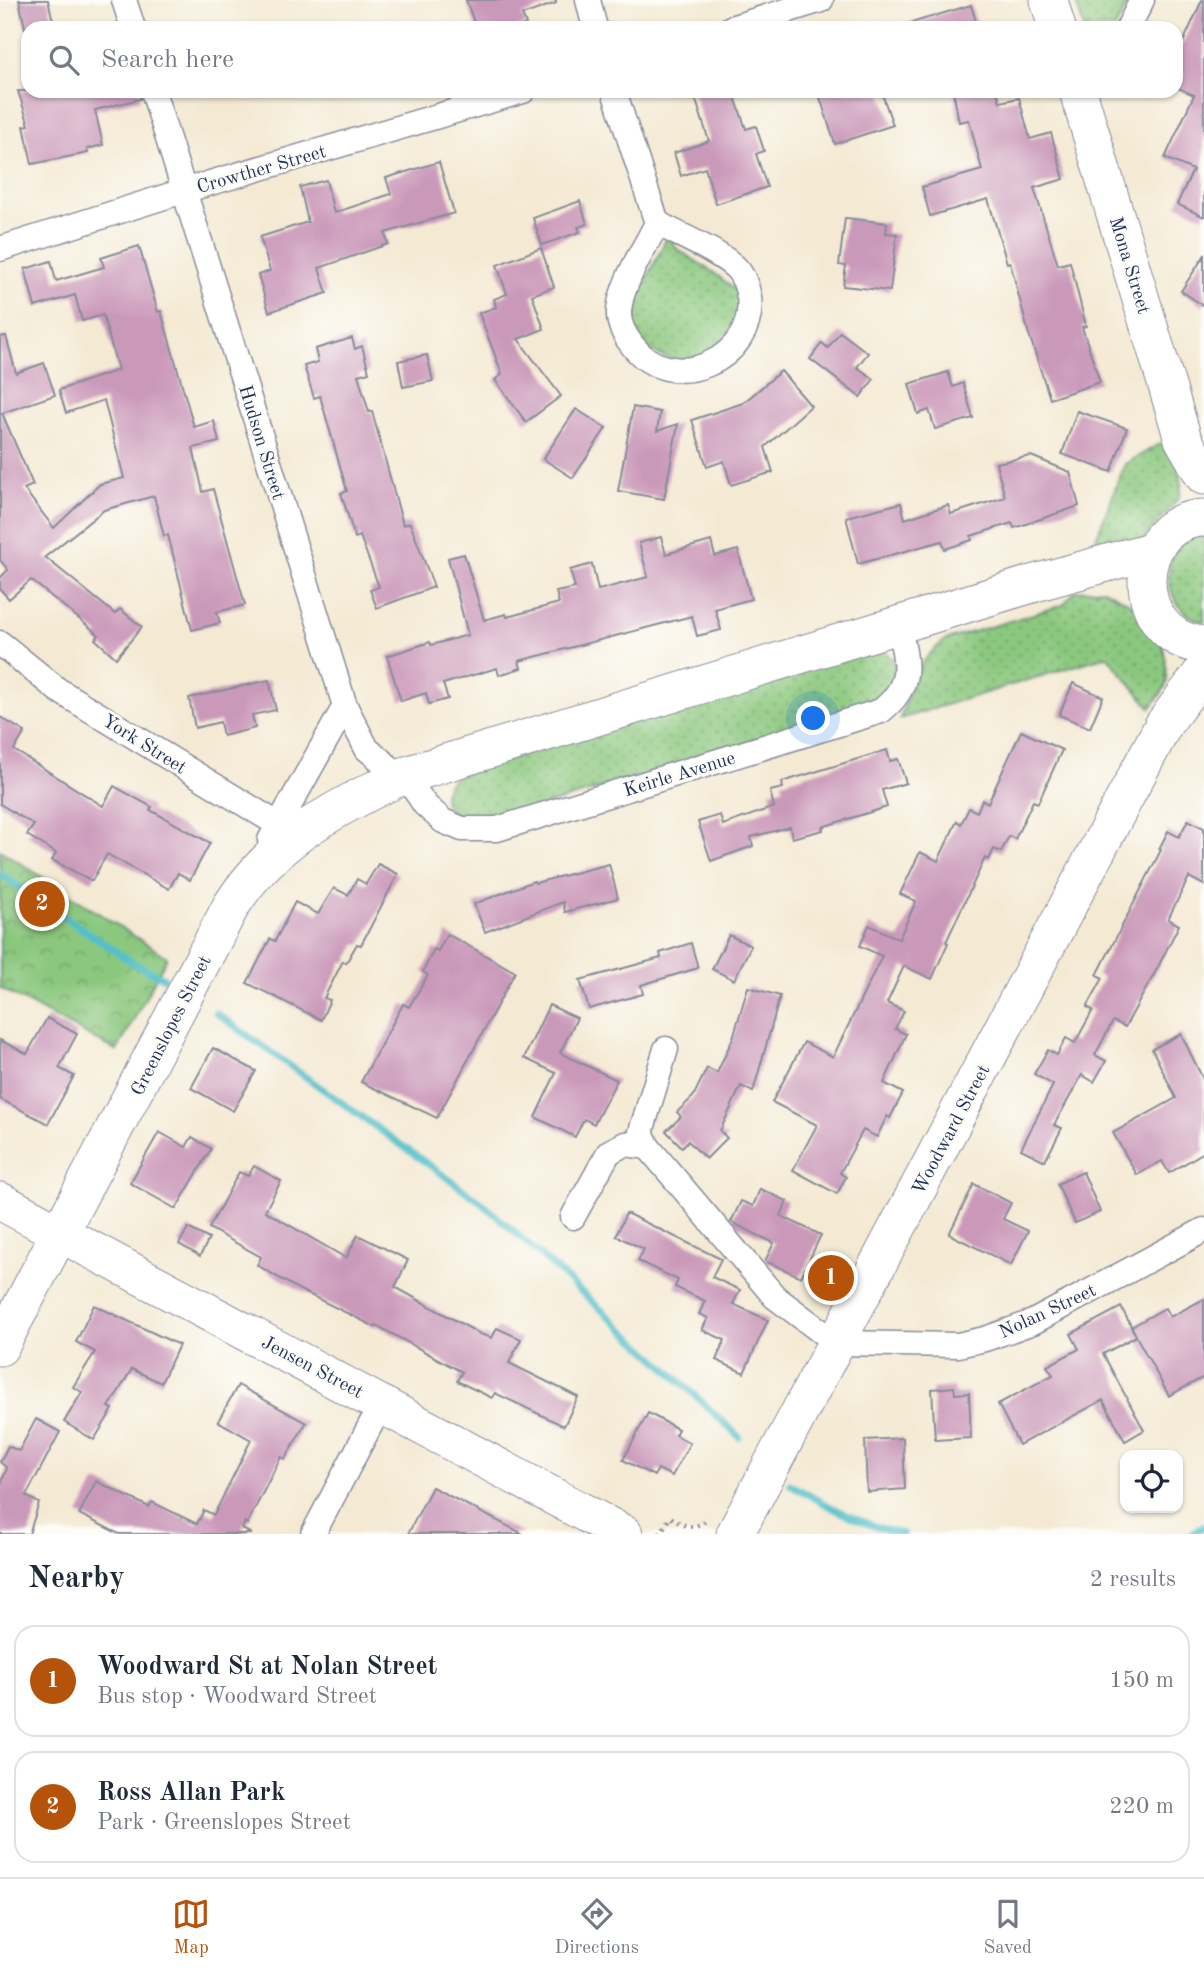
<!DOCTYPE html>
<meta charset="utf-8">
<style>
body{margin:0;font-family:"Old Standard TT",serif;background:#f2f2f3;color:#1f2937}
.controls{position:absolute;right:21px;bottom:21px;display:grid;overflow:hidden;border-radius:14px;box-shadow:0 2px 5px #0004}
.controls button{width:63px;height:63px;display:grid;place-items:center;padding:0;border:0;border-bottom:2px solid #e0e1e3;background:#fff;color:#1f2937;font:35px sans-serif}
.you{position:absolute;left:814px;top:719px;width:24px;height:24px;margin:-18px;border:5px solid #fff;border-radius:50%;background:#1a73e8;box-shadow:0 0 0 10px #1a73e833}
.badge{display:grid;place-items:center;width:46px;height:46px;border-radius:50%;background:#b45309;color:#fff;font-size:23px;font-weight:700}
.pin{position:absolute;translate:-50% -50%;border:4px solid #fff;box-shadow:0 2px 7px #0006}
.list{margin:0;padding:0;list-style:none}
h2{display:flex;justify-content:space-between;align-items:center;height:91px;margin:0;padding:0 28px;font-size:30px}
h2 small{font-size:23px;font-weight:400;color:#747a83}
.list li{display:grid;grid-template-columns:46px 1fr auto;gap:21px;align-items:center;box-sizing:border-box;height:112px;margin:0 14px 14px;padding:0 14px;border:2px solid #e0e1e3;border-radius:21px}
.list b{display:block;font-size:26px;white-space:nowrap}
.list p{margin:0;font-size:23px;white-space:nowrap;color:#747a83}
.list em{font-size:23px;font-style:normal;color:#747a83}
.icon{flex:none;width:38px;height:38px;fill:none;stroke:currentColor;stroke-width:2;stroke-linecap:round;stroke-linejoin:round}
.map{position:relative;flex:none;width:1204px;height:1534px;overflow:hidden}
.search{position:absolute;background:#fff;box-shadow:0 2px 5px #0004;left:21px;right:21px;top:21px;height:77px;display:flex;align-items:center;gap:18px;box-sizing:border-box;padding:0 24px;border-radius:21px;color:#747a83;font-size:26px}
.sheet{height:343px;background:#fff}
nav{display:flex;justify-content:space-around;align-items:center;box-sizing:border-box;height:98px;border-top:2px solid #e0e1e3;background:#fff;font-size:19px;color:#747a83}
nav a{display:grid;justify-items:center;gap:4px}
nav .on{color:#b45309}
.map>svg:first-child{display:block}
.grass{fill:url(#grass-dots);stroke:#537c6e;stroke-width:2}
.park{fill:url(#park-crowns);stroke:#537c6e;stroke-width:2}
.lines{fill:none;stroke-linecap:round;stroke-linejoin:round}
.stream{stroke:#52bfcb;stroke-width:7}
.building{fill:#ca99ba}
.street-casing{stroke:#888c99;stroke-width:27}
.secondary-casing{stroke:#888c99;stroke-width:39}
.path{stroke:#888c99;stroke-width:4.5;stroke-dasharray:2 5;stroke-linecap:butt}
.street{stroke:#fff;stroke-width:24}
.secondary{stroke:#fff;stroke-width:37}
.labels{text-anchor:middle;stroke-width:6;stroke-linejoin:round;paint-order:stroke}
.street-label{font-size:19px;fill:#1b2f5e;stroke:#fdfcf7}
</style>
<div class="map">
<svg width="1204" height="1534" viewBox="0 0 1204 1534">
<defs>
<pattern id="grass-dots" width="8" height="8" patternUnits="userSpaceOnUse" patternTransform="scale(1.75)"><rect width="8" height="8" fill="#8bc87e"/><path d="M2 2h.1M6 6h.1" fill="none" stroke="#71a36a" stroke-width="1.8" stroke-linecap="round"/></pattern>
<pattern id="park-crowns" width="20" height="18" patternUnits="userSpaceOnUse" patternTransform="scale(1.75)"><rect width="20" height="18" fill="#8bc87e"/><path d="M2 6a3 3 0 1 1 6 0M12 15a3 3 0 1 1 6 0" fill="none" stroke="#71a36a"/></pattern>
</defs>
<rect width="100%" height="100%" fill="#fdfcf7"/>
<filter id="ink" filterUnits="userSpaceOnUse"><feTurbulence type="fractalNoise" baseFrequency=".0143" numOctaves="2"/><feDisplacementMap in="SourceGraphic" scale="14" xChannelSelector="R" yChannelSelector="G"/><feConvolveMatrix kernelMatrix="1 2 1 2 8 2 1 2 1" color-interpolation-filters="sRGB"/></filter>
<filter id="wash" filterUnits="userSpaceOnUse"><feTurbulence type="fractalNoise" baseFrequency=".00686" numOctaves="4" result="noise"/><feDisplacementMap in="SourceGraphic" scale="28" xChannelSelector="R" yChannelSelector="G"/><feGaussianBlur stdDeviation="1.57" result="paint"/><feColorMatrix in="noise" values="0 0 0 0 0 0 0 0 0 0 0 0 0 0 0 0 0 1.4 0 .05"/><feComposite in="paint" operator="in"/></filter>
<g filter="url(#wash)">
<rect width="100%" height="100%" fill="#f4ead4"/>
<g class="grass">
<polygon points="1075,0 1130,0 1115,28 1084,28"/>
<path d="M 668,235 L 677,249 L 713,272 L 738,292 L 743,319 C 720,350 691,375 652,351 C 645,346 639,337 633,331 L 639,295 Z"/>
<polygon points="1170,438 1180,471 1181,485 1179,498 1140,543 1091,551 1125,464"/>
<path d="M 1204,531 L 1204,622 C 1172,615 1157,571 1180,546 C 1186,540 1197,536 1204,531 Z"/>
<path d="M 1103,589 C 1137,606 1159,617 1165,657 C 1166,665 1168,677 1166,685 C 1163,692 1155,701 1151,708 L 1107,656 L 900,719 C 911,686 916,660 946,640 L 1063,605 L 1075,591 Z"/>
<path d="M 877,646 L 883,649 L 895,662 L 893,681 L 871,707 L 506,817 C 494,817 478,820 466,817 C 440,812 438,793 455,776 Z"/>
</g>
<polygon class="park" points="0,850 167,957 117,1051 0,988"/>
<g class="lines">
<g class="stream">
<polyline points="0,874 135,964 164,978"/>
<polyline points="216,1013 481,1202 664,1366 739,1437"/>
<path d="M 790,1484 C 827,1506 861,1525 903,1534"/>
<polyline points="1192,1534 1204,1526"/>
</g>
</g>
<g id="blocks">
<g class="building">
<polygon points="19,0 48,0 53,21 25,28"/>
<polygon points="466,0 556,0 556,3 522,15 526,24 515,28 476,28"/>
<polygon points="1202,0 1204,0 1204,217 1177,204 1193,170 1165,158 1194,95 1176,87 1176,42 1182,45"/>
<polygon points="971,5 978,28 911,28 911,23"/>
<polygon points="18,91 139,91 140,99 95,110 103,145 87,149 88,153 32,164 24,126 29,125"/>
<polygon points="693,91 733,91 746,129 756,126 764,151 756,154 767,187 716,204 705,168 681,176 674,153 709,141"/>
<polygon points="818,91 881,91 893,125 835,144"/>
<polygon points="953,91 997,91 1000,102 1019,98 1030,139 1051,133 1064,179 1034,188 1058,265 1070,262 1086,326 1082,327 1100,382 1050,399 1028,331 1010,262 1007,263 988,199 930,216 922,187 982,170 969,120 959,122"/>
<polygon points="439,162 454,213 385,233 388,244 319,268 327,293 269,312 258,275 270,271 260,237 308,222 300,187 326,180 334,213 391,194 386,178"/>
<polygon points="580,201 587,224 578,227 580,232 542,245 533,218"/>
<polygon points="845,218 887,223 886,233 897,234 890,291 843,286 846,266 839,265"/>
<polygon points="139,246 158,312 161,311 194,427 214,421 219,442 193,448 203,492 213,489 245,605 217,612 220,623 192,630 168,535 164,536 154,496 104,510 45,557 115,614 120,609 142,627 116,658 95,639 99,635 31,580 9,599 0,589 0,578 8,570 0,560 0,337 6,336 16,373 44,363 55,395 2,413 33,485 24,489 54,528 100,484 124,478 104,400 66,413 59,390 118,370 103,315 82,321 75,295 35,307 25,269 51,261 56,281 104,267 101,258"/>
<polygon points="541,248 554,287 532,295 544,329 518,339 561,396 526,422 495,380 502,374 479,313 496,307 494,299 507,294 497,265"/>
<polygon points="1204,256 1204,306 1181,291"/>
<polygon points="840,332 868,353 857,367 874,379 860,397 810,359 822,343 828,348"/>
<polygon points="352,338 355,349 362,346 369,372 358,375 369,412 372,411 403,525 410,523 434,587 377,608 370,590 379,587 360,536 355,538 341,493 347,491 320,396 314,398 304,366 318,362 315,349"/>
<polygon points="427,355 433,381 403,387 398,361"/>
<polygon points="781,371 811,406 765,447 773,472 731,485 724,461 707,467 692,420 743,403"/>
<polygon points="948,372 953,387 963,383 973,418 935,429 929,410 918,414 909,384"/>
<polygon points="633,407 660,412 657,431 678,424 664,499 618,491"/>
<polygon points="576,409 606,428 573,478 543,459"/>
<polygon points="1077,411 1127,428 1111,472 1062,454"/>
<polygon points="1031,456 1070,472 1079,506 1014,528 1012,523 971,536 972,540 945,549 942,541 858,564 846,517 901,503 905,519 948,505 951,514 1005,497 996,463"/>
<polygon points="661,537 666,554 711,541 715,556 738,550 751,599 715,609 721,630 697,636 692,616 519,661 521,668 499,675 497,668 443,684 448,699 429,704 426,693 401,701 387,656 430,642 431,645 468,635 448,558 464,554 484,620 506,614 507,617 559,603 556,592 575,588 570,570 592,564 598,590 648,577 639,543"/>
<polygon points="269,680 276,710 252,715 255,728 223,736 220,722 195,728 189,698"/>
<polygon points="1073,683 1103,697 1090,728 1059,715"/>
<polygon points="0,717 25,732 14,750 103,806 114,786 152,807 150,810 210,843 190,880 178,873 169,889 107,854 92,881 52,860 56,853 27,835 34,825 0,804"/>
<polygon points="1021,731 1062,750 1038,803 1033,801 1015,839 1009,836 1001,852 994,849 989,860 985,858 946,942 948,943 932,979 904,966 887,1003 904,1011 895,1029 906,1034 884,1083 903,1093 890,1118 887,1116 877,1137 863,1130 840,1173 846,1177 837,1194 793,1170 817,1125 772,1102 804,1042 833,1057 882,956 860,946 869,925 899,939 916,901 900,894 920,852 938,861 957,821 961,824 969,808 977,812 982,800 988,803"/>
<polygon points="887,750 890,761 898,759 906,783 882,790 887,807 822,827 823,830 792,838 790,827 751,837 753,846 711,861 698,822 720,815 723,825 774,807 770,791 783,788 782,782"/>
<polygon points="1188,820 1204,828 1204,885 1189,877 1168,919 1179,925 1158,967 1125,1027 1113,1021 1095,1055 1106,1061 1094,1082 1082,1075 1054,1125 1062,1128 1045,1161 1021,1149 1053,1085 1034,1074 1048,1050 1057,1055 1066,1038 1075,1043 1093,1010 1087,1007 1103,978 1097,975 1161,850 1159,849 1168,831 1179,837"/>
<polygon points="378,864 398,874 361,945 357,944 346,963 343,961 324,998 330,1000 321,1020 247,983 270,939 275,941 295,902 318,914 334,888 348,895 357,879 366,884"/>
<polygon points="609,864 618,898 565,912 563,902 485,932 474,904 534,881 535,883"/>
<polygon points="447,934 515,972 437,1118 361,1082 403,1004 409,1007 428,975 423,972 434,949 438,951"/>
<polygon points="729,935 751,946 734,980 712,969"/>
<polygon points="691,943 698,968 641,985 643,994 589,1009 580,980 661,958 660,953"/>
<polygon points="748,987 780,996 753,1092 741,1086 720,1131 727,1138 706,1159 688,1141 682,1147 666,1131 681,1117 677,1112 693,1097 707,1068 717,1073 733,1038"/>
<polygon points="549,1005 577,1018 560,1053 617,1080 594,1124 584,1119 575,1137 535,1117 556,1073 524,1058"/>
<polygon points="47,1018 77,1034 59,1068 74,1076 48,1124 0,1099 0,1040 27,1054"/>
<polygon points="1181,1034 1204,1081 1204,1152 1169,1173 1162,1161 1137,1175 1113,1133 1176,1098 1152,1049"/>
<polygon points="213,1048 256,1071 233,1111 191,1088"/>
<polygon points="159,1132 186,1147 192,1137 211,1149 176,1209 130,1183"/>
<polygon points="254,1166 281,1181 265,1211 346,1258 358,1235 408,1260 395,1287 480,1334 492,1338 497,1328 521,1339 509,1363 578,1397 564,1426 495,1393 492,1398 457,1381 462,1372 376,1325 375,1327 300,1290 257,1265 261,1257 209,1228 239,1172 248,1176"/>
<polygon points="1083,1172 1100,1212 1075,1223 1057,1184"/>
<polygon points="974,1184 1011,1203 1003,1219 1028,1231 1011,1265 949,1234"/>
<polygon points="760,1189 787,1201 781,1216 821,1235 801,1277 765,1261 774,1243 731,1222 741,1201 753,1206"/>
<polygon points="626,1213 721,1259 712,1277 740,1290 733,1304 768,1320 744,1373 716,1360 725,1340 702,1330 708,1318 699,1314 705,1301 675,1287 678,1280 638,1261 644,1249 616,1236"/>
<polygon points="188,1228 209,1239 200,1256 179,1244"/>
<polygon points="1204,1299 1204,1377 1169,1396 1136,1336 1103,1354 1144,1430 1125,1441 1103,1400 1019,1445 998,1404 1053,1375 1047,1366 1079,1349 1071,1334 1121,1307 1136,1335 1131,1327 1165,1308 1170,1317"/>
<polygon points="94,1305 179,1345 161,1383 132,1369 109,1407 113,1409 94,1440 64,1422 82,1392 73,1387 95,1352 76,1342"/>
<polygon points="238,1385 306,1423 285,1459 281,1457 247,1524 245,1522 242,1529 252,1534 119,1534 79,1514 96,1481 149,1507 152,1502 197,1524 204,1510 214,1515 251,1440 218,1421"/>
<polygon points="954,1387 955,1394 969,1393 971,1438 935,1440 932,1389"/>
<polygon points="648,1413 678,1429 675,1435 690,1443 672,1476 658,1469 654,1476 623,1460"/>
<polygon points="36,1419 60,1432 26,1496 39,1503 29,1534 0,1534 0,1486 7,1468 0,1462 8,1446 19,1451"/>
<polygon points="903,1438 905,1489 867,1492 865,1440"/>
<polygon points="432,1487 523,1534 408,1534"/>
</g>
</g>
</g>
<g filter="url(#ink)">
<use href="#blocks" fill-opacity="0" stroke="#888c99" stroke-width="2"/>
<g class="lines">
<g class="street-casing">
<g id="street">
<polyline points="124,0 133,28"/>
<polyline points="588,0 595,28"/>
<polyline points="731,28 821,0"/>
<polyline points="1128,28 1142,0"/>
<path d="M 153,91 L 345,706 L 367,749 L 413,787 L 425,805 L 443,821 L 462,829 L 497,829 L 881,711 C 914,685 907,662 898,625"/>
<path d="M 614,91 L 657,223 C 679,235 720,252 736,268 C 744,276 747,286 749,297 C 757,360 671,397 632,345 C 625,336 618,323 619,311 C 621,283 645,248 657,223"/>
<polyline points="0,249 183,191 523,91"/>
<polyline points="0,643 58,690 279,825 290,841"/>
<polyline points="270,840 345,706"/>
<polyline points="666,1049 641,1132 648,1147 775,1297 836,1343 958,1345 985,1339 1033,1322 1204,1230"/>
<polyline points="573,1217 609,1152 625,1144 648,1147"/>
<polyline points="313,1534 382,1403"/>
</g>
</g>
<g class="secondary-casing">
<g id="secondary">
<polyline points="1049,0 1057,28"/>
<polyline points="1078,91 1183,439 1204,476"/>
<path d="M 1204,518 C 1129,521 1127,639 1204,645"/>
<polyline points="0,1201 624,1534"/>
<path d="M 0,1347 L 231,906 C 272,841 333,809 400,777 L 1035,583 L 1154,550"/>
<polyline points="735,1534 1164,724 1204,670"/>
</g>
</g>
<path class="path" d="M 660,1534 L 670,1517 C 684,1526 692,1531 707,1520"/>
<use href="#street" class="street"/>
<use href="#secondary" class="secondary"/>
</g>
</g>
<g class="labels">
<g class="street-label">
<text transform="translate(261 168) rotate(-16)" y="7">Crowther Street</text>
<text transform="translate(1131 265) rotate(73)" y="7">Mona Street</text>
<text transform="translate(263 442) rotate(73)" y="7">Hudson Street</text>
<text transform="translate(145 743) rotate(32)" y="7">York Street</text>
<text transform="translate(679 773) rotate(-17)" y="7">Keirle Avenue</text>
<text transform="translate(170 1025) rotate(-63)" y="7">Greenslopes Street</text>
<text transform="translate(950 1129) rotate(-62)" y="7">Woodward Street</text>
<text transform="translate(1047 1310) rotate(-25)" y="7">Nolan Street</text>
<text transform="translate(313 1366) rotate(28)" y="7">Jensen Street</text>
</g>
</g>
</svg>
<div class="controls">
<button><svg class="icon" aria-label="locate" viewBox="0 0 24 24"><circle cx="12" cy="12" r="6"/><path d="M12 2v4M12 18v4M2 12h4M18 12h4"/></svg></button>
</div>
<div class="you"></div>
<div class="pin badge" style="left:831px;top:1278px">1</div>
<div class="pin badge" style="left:42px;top:904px">2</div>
<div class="search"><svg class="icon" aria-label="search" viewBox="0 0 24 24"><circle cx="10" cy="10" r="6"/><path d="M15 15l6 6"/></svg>Search here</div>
</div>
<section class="sheet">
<h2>Nearby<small>2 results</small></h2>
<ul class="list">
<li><span class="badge">1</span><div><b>Woodward St at Nolan Street</b><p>Bus stop · Woodward Street</p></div><em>150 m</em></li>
<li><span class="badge">2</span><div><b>Ross Allan Park</b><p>Park · Greenslopes Street</p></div><em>220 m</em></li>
</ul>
</section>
<nav>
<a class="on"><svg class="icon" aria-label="map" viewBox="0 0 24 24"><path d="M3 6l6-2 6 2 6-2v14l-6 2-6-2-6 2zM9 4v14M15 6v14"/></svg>Map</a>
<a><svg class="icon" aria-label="directions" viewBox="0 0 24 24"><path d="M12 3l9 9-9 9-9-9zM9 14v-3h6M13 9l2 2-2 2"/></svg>Directions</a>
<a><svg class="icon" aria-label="saved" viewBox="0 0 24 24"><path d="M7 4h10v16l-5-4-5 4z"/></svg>Saved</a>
</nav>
